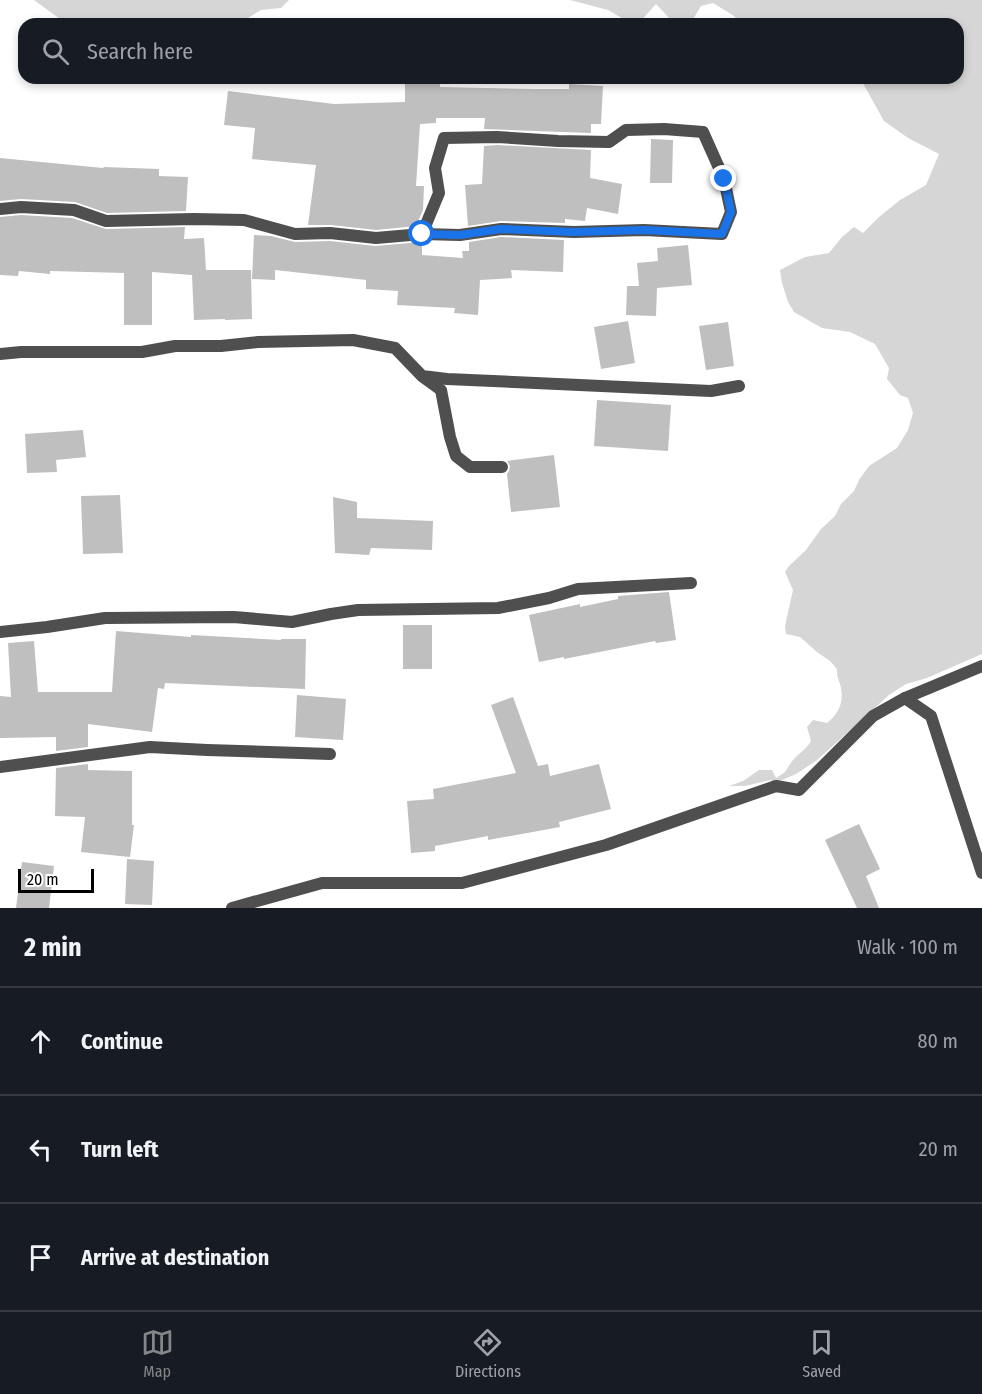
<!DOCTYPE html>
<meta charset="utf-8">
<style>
body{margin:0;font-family:"Fira Sans Condensed",sans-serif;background:#242831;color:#f1f3f6}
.scale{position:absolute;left:18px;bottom:15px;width:76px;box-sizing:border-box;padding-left:6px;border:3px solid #000;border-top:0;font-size:16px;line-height:21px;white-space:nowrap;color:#000;-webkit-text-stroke:4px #fff;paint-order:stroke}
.stop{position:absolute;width:18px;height:18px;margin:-14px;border:4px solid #1a73e8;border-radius:50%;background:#fff}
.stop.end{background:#1a73e8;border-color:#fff;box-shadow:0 2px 6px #0008}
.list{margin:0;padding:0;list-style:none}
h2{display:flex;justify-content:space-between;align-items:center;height:78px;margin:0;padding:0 24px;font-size:26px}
h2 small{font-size:20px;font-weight:400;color:#9ea1a6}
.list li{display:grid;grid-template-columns:39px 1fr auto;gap:18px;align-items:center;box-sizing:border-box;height:108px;padding:0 24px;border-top:2px solid #363941}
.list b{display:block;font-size:22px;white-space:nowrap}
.list em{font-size:20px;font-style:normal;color:#9ea1a6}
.icon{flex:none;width:33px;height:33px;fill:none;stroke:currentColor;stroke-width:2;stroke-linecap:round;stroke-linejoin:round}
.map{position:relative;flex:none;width:982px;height:908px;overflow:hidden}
.search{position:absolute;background:#171b24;box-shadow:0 3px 9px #0003;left:18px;right:18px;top:18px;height:66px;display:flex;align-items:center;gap:15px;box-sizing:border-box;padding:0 21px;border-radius:18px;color:#9ea1a6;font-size:22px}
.sheet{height:402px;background:#171b24}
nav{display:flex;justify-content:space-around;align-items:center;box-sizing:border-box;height:84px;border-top:2px solid #363941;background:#171b24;font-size:16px;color:#9ea1a6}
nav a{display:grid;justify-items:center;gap:3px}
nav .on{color:#858687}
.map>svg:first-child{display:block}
.green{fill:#d6d6d6}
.building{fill:#bfbfbf}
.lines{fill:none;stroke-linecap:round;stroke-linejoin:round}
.street{stroke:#4f4f4f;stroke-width:12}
.route{stroke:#1a73e8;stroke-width:8}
</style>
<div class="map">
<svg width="982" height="908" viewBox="0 0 982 908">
<rect width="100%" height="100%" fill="#fff"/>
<g class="green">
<polygon points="34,0 289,0 281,8 261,10 238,24 71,24 64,22"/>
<path d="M 570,0 L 982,0 L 982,654 L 927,678 L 906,684 L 889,695 L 816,761 L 796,774 L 775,783 L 771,780 L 745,786 L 729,786 L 743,781 L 759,770 L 772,770 L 776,778 C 789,771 785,770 793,760 C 799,753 806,750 811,741 L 807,727 L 813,720 L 827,723 C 838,714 844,703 841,688 C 840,681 836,677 837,669 L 830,661 L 817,652 L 800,637 L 786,634 L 785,626 L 793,590 L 785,572 L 789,566 L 806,550 L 821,529 L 835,516 L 841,504 L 854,491 L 859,480 L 869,466 L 897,448 L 908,430 L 913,413 L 908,398 L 900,395 L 887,379 L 889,368 L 875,344 L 850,332 L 822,328 L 794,312 L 788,302 L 782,283 L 780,270 L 805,257 L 829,253 L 842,237 L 854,227 L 863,233 L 879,217 L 900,200 L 926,185 L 939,154 L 908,138 L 884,121 L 860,78 L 958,78 L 958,24 L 742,24 L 734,16 L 713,3 L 701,6 L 692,21 L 670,19 L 656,4 L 638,24 L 632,24 L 608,10 Z"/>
</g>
<g class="building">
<polygon points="405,78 440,78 440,87 536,89 569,89 569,84 603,86 601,124 591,124 591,133 484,129 485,118 436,118 436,123 420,124 416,186 424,186 423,210 416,226 376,230 331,225 308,225 316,165 252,159 255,128 224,125 228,91 334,104 405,102"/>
<polygon points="651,139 673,140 672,183 650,183"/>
<polygon points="497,145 591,150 590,178 622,184 618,214 587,208 585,221 565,219 565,223 501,221 468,226 465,185 482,184 484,146"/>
<polygon points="0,158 103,168 104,167 159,169 159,176 188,177 186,211 107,213 75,202 21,199 0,201"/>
<polygon points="21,215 72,218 106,229 185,227 184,239 204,238 206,270 251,270 252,319 225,320 225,319 194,320 192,275 152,272 152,325 124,325 124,273 50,271 50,274 19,271 18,276 0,275 0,217"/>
<polygon points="254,235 271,236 295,242 330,241 375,246 422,242 422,255 463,258 462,251 469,251 469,242 501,237 564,240 563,272 511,270 512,278 480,280 478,315 454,313 455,308 397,305 398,291 366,289 366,280 275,270 275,280 252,279"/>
<polygon points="688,245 692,285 657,288 656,316 626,315 627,286 639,286 637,263 658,261 657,248"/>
<polygon points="628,321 635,363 601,369 594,327"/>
<polygon points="728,322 734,366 706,370 699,326"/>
<polygon points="597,400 671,405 668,451 594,446"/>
<polygon points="83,430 86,457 56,460 57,472 27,473 25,434"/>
<polygon points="554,455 560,507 511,512 507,474 509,471 510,466 507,461"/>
<polygon points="120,495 123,553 83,554 81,496"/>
<polygon points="333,497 357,502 357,518 433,521 432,550 371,548 369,555 335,553"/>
<polygon points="669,592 676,640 656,643 655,641 564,659 564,657 539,662 529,615 580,604 580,607 618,599 618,596"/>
<rect x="403" y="625" width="29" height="44"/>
<polygon points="116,631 191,637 191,635 281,640 281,639 306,639 305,689 165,683 164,689 158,688 152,732 88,724 88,747 56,751 56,737 0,738 0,696 11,697 8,643 34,641 38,692 112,692"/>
<polygon points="297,695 346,699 343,740 295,737"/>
<polygon points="513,697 538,766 548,764 550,776 599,764 611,809 559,822 560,827 488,840 488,836 435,846 435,851 411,853 407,801 434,799 433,789 516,773 491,705"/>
<polygon points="88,764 88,770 132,771 132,825 134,825 130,857 81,852 85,817 55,816 56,768"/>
<polygon points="859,824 880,869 866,876 879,908 857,908 825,840"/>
<polygon points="127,859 154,861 152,905 125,904"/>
<polygon points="22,862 54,866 49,908 16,908"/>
</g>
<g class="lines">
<g class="street">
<polyline points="0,209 21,207 74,210 106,221 194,219 244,220 295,234 330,233 376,238 422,234 460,235 501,229 574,232 644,230 722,234 731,212 724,179 703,132 664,129 626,130 609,142 558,141 497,137 444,138 435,168 439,193 422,234"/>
<polyline points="0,354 21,352 142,352 175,346 221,346 258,342 353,340 395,348 422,376 447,379 711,391 739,386"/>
<polyline points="423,377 441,390 450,437 456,456 470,467 502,467"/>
<polyline points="0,632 47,627 105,618 234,617 292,622 331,614 358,610 498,608 549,598 578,589 691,583"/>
<polyline points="905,698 982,666"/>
<polyline points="0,767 150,747 207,750 330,754"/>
<polyline points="232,908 322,883 462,883 606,845 776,786 799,790 873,716 905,698 931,716 982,873"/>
</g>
</g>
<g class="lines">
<polyline class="route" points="422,234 460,235 501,229 574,232 644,230 722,234 731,212 724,179"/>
</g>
</svg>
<div class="scale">20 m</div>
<div class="stop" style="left:422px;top:234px"></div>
<div class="stop end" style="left:724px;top:179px"></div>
<div class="search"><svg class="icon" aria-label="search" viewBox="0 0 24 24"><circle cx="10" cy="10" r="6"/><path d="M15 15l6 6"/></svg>Search here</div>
</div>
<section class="sheet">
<h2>2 min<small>Walk · 100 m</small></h2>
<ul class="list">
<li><svg class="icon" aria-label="ahead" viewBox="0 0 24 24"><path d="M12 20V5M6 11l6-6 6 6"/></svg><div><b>Continue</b></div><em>80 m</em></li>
<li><svg class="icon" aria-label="left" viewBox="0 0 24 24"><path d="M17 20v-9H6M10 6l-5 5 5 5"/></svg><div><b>Turn left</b></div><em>20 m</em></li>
<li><svg class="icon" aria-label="arrive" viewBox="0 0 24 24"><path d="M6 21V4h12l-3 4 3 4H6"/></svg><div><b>Arrive at destination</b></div></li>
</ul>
</section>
<nav>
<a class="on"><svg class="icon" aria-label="map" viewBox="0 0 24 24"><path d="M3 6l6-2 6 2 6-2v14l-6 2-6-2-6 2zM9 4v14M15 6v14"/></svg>Map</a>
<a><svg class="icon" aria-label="directions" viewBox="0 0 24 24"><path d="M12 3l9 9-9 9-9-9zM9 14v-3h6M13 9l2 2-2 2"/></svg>Directions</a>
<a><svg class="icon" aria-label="saved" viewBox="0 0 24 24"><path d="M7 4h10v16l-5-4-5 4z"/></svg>Saved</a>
</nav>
